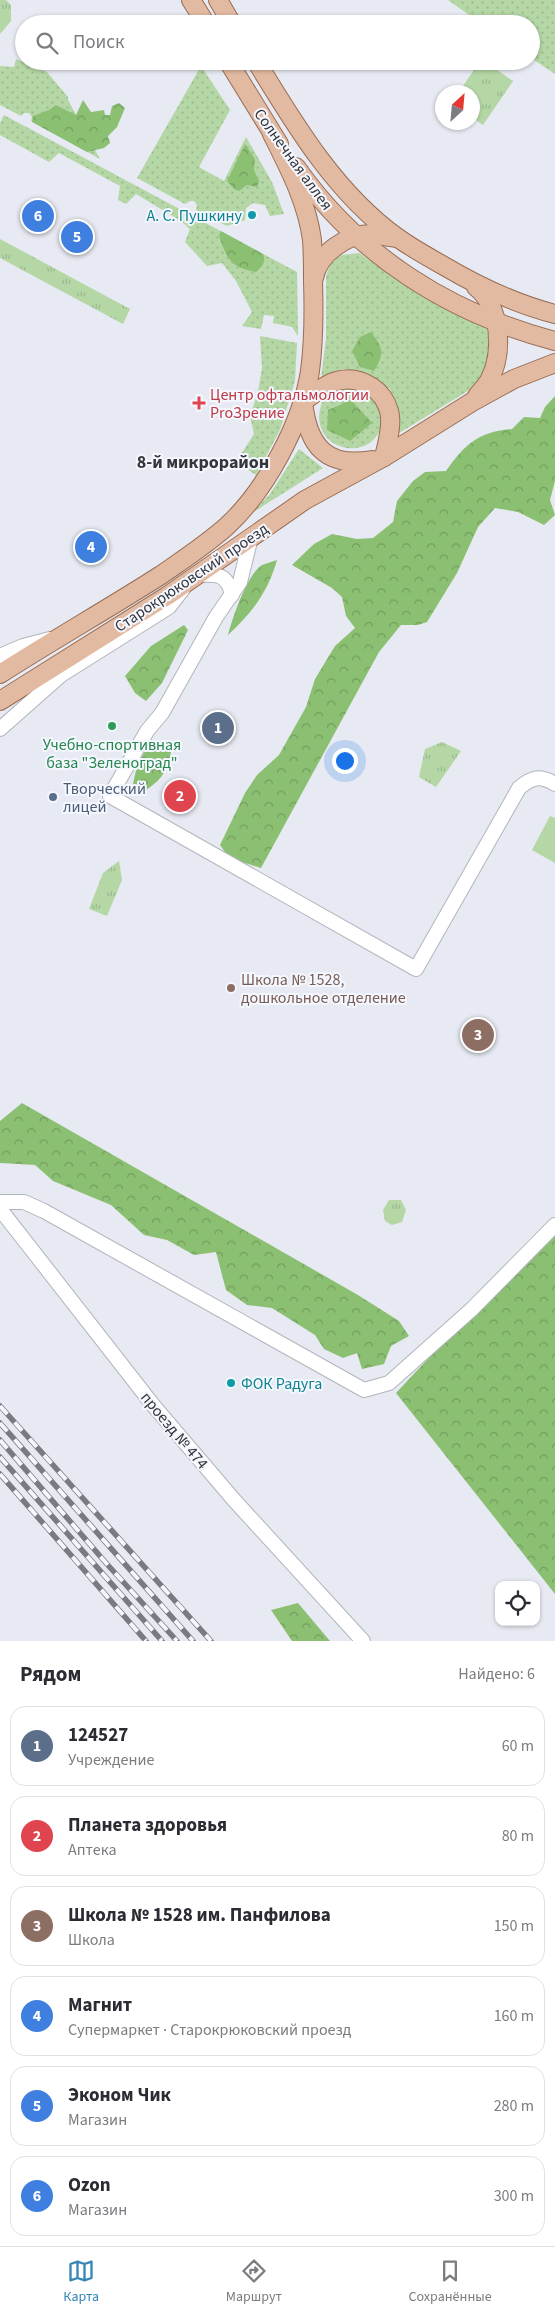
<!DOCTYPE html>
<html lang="ru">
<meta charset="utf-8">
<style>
body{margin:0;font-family:"Source Sans 3",sans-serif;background:#f7f7f7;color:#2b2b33}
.controls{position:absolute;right:15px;bottom:15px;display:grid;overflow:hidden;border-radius:10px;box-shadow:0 1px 4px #0004}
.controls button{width:45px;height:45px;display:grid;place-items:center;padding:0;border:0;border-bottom:1px solid #e1e1e2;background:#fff;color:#2b2b33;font:25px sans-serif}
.compass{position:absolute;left:435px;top:85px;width:45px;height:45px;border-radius:50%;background:#fff;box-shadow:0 1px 4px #0004;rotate:26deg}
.you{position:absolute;left:344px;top:760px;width:18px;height:18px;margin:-12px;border:4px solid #fff;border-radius:50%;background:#1a73e8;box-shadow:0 0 0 8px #1a73e833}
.badge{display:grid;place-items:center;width:32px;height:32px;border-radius:50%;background:#3585b6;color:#fff;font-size:16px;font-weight:700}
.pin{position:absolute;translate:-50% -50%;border:2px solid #fff;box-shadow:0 1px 5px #0006}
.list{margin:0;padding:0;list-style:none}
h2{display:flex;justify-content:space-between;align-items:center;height:65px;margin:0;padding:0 20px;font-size:21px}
h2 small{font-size:16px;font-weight:400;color:#7c7c81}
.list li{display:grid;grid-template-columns:32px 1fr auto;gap:15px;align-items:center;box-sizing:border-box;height:80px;margin:0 10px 10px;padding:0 10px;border:1px solid #e1e1e2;border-radius:15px}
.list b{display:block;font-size:19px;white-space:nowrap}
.list p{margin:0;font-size:16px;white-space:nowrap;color:#7c7c81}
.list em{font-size:16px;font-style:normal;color:#7c7c81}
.icon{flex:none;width:28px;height:28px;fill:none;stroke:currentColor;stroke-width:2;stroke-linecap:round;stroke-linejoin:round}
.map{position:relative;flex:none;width:555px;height:1641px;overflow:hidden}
.search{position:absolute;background:#fff;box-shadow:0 1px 4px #0004;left:15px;right:15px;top:15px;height:55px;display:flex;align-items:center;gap:12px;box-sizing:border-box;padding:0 18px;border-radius:28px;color:#7c7c81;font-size:19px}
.sheet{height:605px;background:#fff}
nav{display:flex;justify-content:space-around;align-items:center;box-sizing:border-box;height:70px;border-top:1px solid #e1e1e2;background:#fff;font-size:14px;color:#7c7c81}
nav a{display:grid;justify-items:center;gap:2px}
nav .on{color:#3585b6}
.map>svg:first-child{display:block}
.grass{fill:url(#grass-dots)}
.forest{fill:url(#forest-crowns)}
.park{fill:url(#park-tufts)}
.pitch{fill:#b4d7a5}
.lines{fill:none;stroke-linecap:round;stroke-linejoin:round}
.minor-casing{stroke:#b2b4bc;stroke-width:16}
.major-casing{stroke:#986d54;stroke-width:20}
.minor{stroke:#fff;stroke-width:14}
.major{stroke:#e2b9a1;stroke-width:18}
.rail-casing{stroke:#797b80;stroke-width:5.5}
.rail{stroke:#f5f7ff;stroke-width:4;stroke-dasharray:11;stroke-linecap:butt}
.culture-dot{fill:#0f9aa8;stroke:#f5f7ff;stroke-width:2}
.health-dot{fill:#e0444e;stroke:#f5f7ff;stroke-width:2}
.leisure-dot{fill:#2e9e5b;stroke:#f5f7ff;stroke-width:2}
.service-dot{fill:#5c6f8a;stroke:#f5f7ff;stroke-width:2}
.education-dot{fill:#8d6e63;stroke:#f5f7ff;stroke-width:2}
.labels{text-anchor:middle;stroke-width:4;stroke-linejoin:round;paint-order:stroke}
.street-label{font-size:16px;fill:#353639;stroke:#f5f7ff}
.culture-label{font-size:16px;fill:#0d838f;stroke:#f5f7ff;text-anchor:end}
.health-label{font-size:16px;fill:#be3a42;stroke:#f5f7ff;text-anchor:start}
.leisure-label{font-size:16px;fill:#27864d;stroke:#f5f7ff}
.service-label{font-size:16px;fill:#4e5e75;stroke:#f5f7ff;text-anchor:start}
.education-label{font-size:16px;fill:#785e54;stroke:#f5f7ff;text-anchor:start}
.neighbourhood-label{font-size:18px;font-weight:bold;fill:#353639;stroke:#f5f7ff}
</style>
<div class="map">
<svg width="555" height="1641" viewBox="0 0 555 1641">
<defs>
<pattern id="grass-dots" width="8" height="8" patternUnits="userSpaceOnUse" patternTransform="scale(1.25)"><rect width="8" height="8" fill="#b4d7a5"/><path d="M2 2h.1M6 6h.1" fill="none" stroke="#9bb98f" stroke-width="1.8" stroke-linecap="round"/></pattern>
<pattern id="forest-crowns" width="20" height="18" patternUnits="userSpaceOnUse" patternTransform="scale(1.25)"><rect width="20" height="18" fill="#8bc072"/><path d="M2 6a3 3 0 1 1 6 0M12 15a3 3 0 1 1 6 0" fill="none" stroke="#729d5f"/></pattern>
<pattern id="park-tufts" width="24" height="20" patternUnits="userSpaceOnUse" patternTransform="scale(1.25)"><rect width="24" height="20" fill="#b4d7a5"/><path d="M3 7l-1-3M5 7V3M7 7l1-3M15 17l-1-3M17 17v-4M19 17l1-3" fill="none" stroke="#9bb98f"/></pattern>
</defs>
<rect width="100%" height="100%" fill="#e7eaf2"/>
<g class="grass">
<polygon points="448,0 555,0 555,74 531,58 531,24 482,24"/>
<polygon points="16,59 47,72 68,97 68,100 100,159 31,121 32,117 29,113 24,113 21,116 0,105 0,66 14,67"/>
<polygon points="201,66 230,110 199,167 224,181 246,137 272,182 284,214 270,216 265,205 253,203 246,208 245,220 227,226 196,210 197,205 194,201 190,201 185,204 137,178"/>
<polygon points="4,115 297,272 298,336 292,327 273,323 274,316 264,315 261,329 242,326 252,312 236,281 222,263 207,266 185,242 190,229 181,221 136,194 126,204 118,200 120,186 59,153 49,162 0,135 0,123"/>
<polygon points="359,253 414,291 486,327 493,345 484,381 396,435 399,415 390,389 363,372 343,369 321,379 326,338 326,276 330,265 341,255"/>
<polygon points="260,336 297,343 295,381 280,430 256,475 236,462 254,434 250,416 258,392 262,368"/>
<path d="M 363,385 L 384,412 C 383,417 382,423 381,428 C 367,465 308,448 321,405 C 323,400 330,391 336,388 C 343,385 355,385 363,385 Z"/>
<polygon points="299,449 323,468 252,513 270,494"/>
</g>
<g class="forest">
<polygon points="83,100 91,112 104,110 105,115 110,115 112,106 119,103 125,108 117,127 108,136 110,143 104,148 87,152 32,122 33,116 49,110 56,105 76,115"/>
<polygon points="245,144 255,159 254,170 259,181 257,187 247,185 239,191 234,189 227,181"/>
<path d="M 221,231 L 263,254 C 267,261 261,268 256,272 C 231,268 226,258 219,235 Z"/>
<path d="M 371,332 C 383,348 385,353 374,371 L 360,367 L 352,351 L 360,337 Z"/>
<path d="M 555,396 L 555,481 L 550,500 L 555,515 L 544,525 L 518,512 L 495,508 L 478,527 L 457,573 L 427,622 L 418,625 L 401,625 L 379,652 L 261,868 L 229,858 L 220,845 L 245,793 L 257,775 L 279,755 L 306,707 L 315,679 L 335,646 L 355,628 L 346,616 L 342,597 L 332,588 L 292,565 L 314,544 L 332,534 L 357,539 L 373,538 L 393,522 L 397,501 L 413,481 L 425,472 L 446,471 C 464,445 479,431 512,429 L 524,417 L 540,418 L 545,407 Z"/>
<polygon points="351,400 372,423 350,441 327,430 328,410"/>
<path d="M 277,560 C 268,592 252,613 228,635 C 232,619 247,574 262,565 C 267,563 272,562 277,560 Z"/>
<polygon points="184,625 188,630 162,683 146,701 135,693 125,676 151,646"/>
<path d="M 165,741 L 172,747 C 168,769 164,778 146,790 L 133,784 C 136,767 141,756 151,742 Z"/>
<polygon points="22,1103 358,1295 399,1321 409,1336 391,1346 384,1364 362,1369 357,1353 343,1358 324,1349 315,1335 272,1308 247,1305 226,1290 216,1252 194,1255 167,1240 144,1235 111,1205 53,1181 35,1165 0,1163 0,1121"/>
<polygon points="555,1223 555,1594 396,1393"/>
<polygon points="298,1603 330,1641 292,1641 271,1610"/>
</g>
<g class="park">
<polygon points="0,0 6,0 11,5 11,21 0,34"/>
<polygon points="480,61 484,61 513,81 483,125 473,118 472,92 459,92"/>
<polygon points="0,239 130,309 123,324 0,258"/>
<polygon points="442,742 461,751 436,787 419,777 425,749"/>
<polygon points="119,861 122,880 107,916 89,909 103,873"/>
<polygon points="389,1200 401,1200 406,1210 402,1222 392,1225 385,1221 383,1210"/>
</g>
<polygon class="pitch" points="550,816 555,818 555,863 532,850"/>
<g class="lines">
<g class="minor-casing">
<g id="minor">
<path d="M 251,537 L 240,582 L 216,617 L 162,713 L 147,731 L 110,796 L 416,969 L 519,788 C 532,777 540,775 555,784"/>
<path d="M 197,575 C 217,574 227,573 232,595"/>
<polyline points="0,656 23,646 50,639"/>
<polyline points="0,729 61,675 169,607 183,589"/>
<polyline points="0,1202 24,1202 44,1211 364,1390 389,1383 472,1309 555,1225"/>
<polyline points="0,1209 153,1405 234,1500 363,1641"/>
</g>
</g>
<g class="major-casing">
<g id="major">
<polyline points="191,0 206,24"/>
<polyline points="218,0 232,24"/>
<polyline points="228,61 279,144"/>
<path d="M 256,61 C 295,125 336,194 398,238 C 412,248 428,257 444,266 C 478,286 516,304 555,314"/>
<path d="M 296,167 C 358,256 451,314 555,341"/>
<path d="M 314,278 C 318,254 347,234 370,234 C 379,235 389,237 398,238"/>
<path d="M 476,287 C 501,307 504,352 489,381 C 486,386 481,391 477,396"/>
<path d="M 303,402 C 325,384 345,370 372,387 C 381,393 386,400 389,411 C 393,424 387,444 384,457"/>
<path d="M 303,402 C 308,446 326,468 372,460"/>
<path d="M 0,674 C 53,640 108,609 161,575 C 184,559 207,544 227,526 C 266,490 302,423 310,371 C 314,341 314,311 313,281 C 313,267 313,253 312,240 C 307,202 289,168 272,134"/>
<polyline points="0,701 167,596 305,500 384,457 472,402 514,379 555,363"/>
</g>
</g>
<use href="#minor" class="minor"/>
<use href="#major" class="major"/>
<g class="rail-casing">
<g id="rail">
<polyline points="0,1406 211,1641"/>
<polyline points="0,1423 193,1641"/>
<polyline points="0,1440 106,1563 177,1641"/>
<polyline points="0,1457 162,1641"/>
<polyline points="0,1474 146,1641"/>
</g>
</g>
<use href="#rail" class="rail"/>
</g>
<g class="culture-dot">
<circle cx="252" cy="215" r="5"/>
<circle cx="231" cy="1383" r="5"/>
</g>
<path class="health-dot" d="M196.5 395.5h5v5h5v5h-5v5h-5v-5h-5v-5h5z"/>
<circle class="leisure-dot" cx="112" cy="726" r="5"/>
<circle class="service-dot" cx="53" cy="797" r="5"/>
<circle class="education-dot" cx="231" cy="988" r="5"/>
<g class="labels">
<g class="street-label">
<text transform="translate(294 159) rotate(54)" y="6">Солнечная аллея</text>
<text transform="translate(191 577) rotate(-34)" y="6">Старокрюковский проезд</text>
<text transform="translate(175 1430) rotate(50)" y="6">проезд № 474</text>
</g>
<g class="culture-label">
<text x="242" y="221">А. С. Пушкину</text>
<text x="241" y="1389" text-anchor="start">ФОК Радуга</text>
</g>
<g class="health-label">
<text x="210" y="400">Центр офтальмологии<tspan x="210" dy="18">ProЗрение</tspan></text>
</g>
<g class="leisure-label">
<text x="112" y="750">Учебно-спортивная<tspan x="112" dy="18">база "Зеленоград"</tspan></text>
</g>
<g class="service-label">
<text x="63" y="794">Творческий<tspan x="63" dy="18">лицей</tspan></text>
</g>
<g class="education-label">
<text x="241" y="985">Школа № 1528,<tspan x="241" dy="18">дошкольное отделение</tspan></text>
</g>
<g class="neighbourhood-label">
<text x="203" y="468">8-й микрорайон</text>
</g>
</g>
</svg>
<div class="controls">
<button><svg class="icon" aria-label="locate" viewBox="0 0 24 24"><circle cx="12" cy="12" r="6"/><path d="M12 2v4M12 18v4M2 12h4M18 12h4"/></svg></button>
</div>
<svg class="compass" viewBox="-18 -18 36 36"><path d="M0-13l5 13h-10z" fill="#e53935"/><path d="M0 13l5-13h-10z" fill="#7c7c81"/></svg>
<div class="you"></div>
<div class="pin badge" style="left:218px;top:728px;background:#5c6f8a">1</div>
<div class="pin badge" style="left:180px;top:796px;background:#e0444e">2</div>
<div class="pin badge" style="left:478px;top:1035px;background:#8d6e63">3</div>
<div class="pin badge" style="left:91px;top:547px;background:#3f7fe0">4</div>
<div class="pin badge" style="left:77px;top:237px;background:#3f7fe0">5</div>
<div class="pin badge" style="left:38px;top:216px;background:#3f7fe0">6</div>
<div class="search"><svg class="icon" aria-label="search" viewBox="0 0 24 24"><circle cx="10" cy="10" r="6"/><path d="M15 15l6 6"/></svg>Поиск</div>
</div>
<section class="sheet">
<h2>Рядом<small>Найдено: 6</small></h2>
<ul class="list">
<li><span class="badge" style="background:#5c6f8a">1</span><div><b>124527</b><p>Учреждение</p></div><em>60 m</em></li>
<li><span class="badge" style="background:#e0444e">2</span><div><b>Планета здоровья</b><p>Аптека</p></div><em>80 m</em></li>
<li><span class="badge" style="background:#8d6e63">3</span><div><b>Школа № 1528 им. Панфилова</b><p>Школа</p></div><em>150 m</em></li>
<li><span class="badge" style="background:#3f7fe0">4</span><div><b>Магнит</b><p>Супермаркет · Старокрюковский проезд</p></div><em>160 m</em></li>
<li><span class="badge" style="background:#3f7fe0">5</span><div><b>Эконом Чик</b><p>Магазин</p></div><em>280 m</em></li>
<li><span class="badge" style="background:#3f7fe0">6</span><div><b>Ozon</b><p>Магазин</p></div><em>300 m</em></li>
</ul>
</section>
<nav>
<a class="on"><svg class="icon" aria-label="map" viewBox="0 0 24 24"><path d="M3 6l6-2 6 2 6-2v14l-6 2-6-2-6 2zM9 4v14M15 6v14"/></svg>Карта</a>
<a><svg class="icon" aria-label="directions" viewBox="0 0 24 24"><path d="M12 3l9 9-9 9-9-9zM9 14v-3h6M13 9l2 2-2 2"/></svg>Маршрут</a>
<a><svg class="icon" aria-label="saved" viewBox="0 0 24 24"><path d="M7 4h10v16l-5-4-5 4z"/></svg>Сохранённые</a>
</nav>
